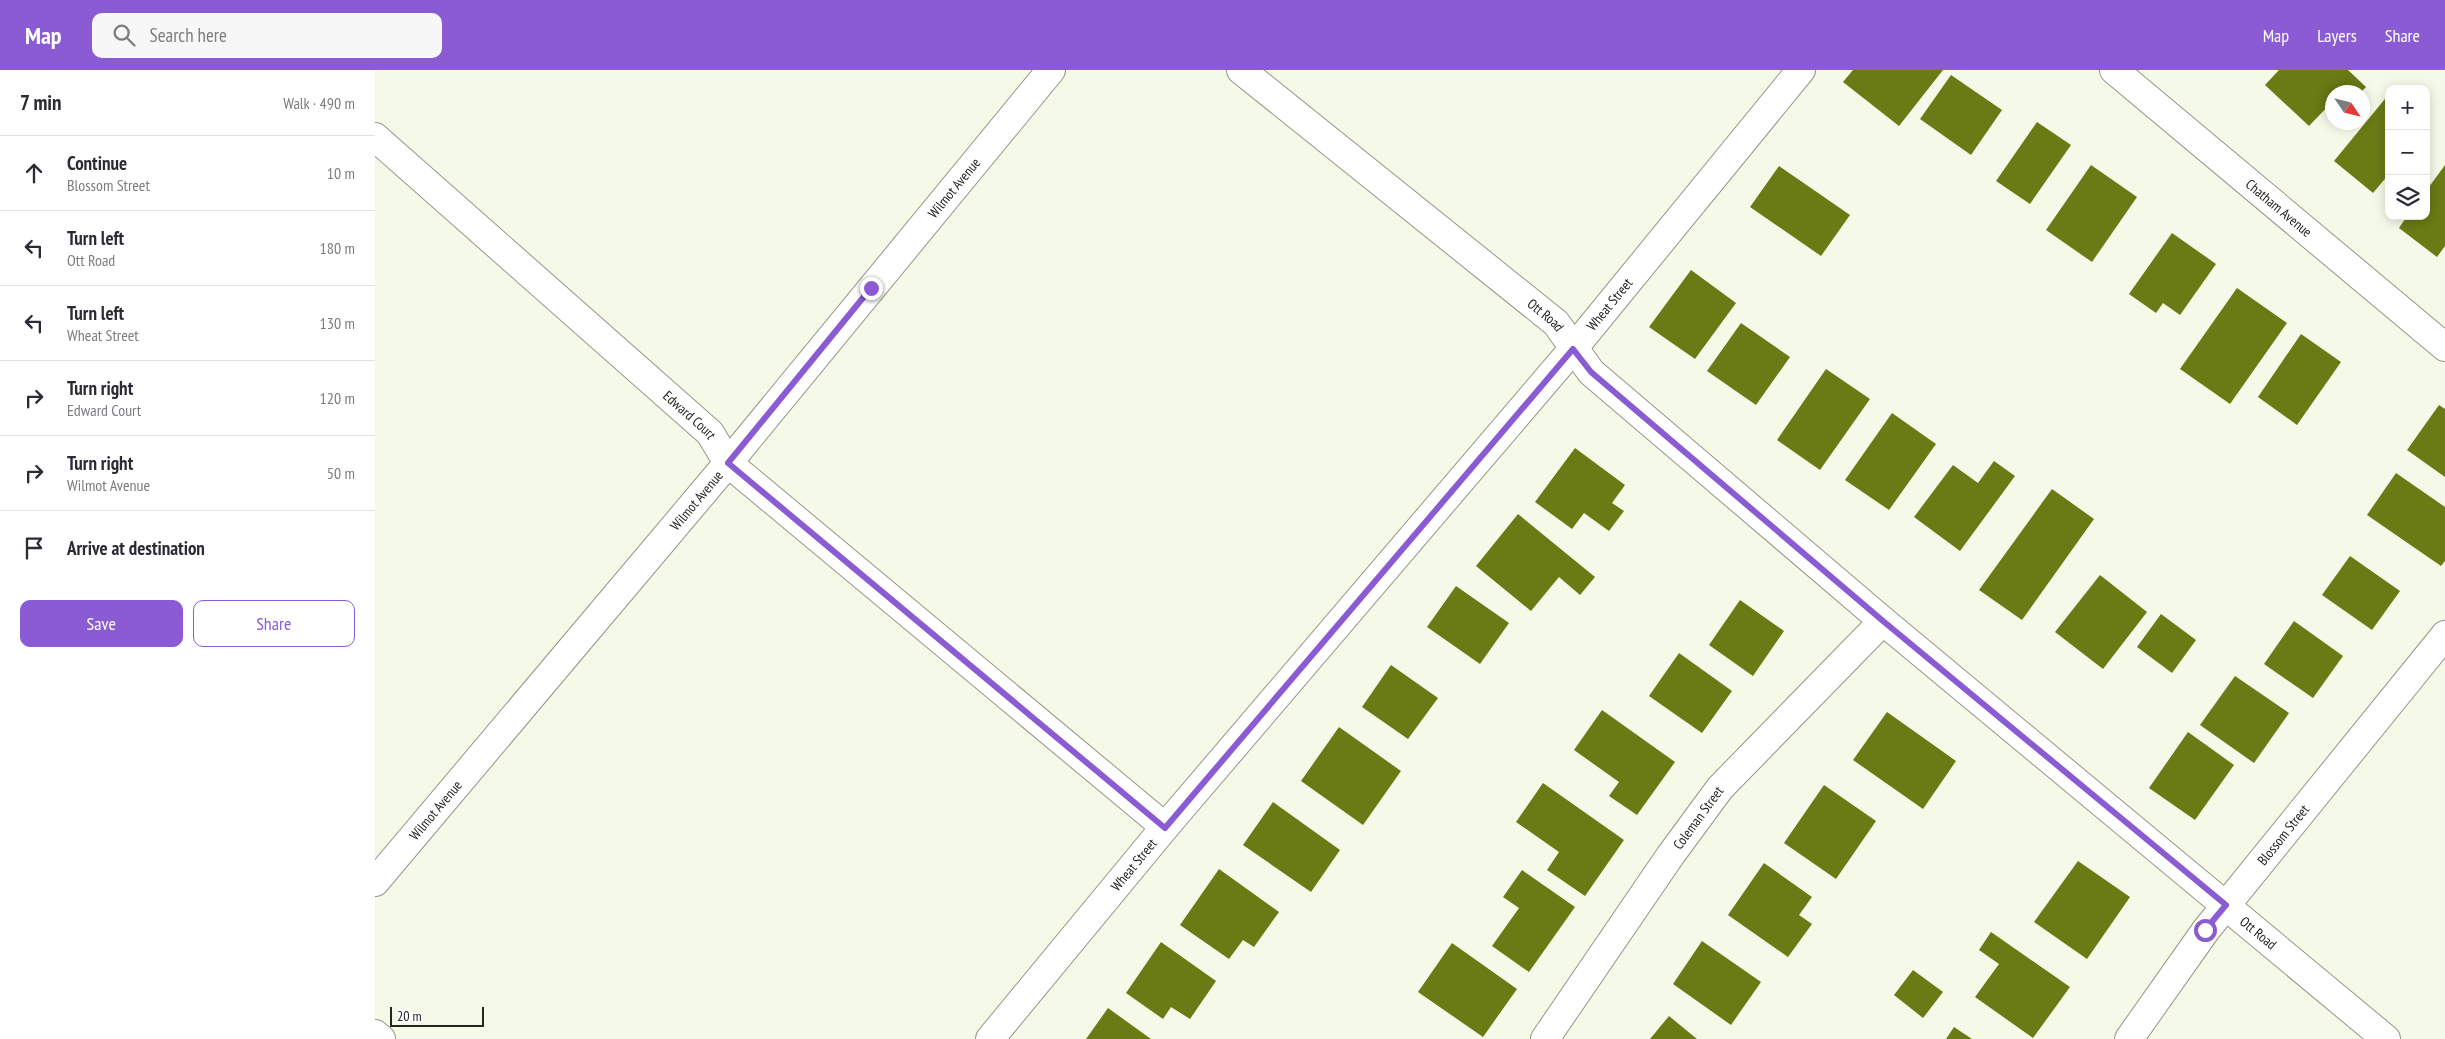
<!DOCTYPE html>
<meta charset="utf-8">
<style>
body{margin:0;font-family:"PT Sans Narrow",sans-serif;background:#f7f7f7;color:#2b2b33}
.controls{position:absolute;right:15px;top:15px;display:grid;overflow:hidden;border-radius:10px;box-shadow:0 2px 12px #0003}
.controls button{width:45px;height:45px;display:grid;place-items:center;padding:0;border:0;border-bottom:1px solid #e1e1e2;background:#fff;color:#2b2b33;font:25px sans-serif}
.compass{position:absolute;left:1950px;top:15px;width:45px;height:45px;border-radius:50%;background:#fff;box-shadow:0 2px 12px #0003;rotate:125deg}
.scale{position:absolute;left:15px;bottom:12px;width:94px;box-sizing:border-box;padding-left:5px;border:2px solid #23251f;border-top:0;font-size:14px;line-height:18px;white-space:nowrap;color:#23251f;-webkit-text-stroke:4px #fff;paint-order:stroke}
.stop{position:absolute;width:15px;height:15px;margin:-11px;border:4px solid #8b5bd4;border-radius:50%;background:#fff}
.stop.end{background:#8b5bd4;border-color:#fff;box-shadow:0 1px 5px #0008}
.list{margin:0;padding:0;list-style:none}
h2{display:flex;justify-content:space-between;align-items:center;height:65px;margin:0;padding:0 20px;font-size:21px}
h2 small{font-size:16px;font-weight:400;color:#7c7c81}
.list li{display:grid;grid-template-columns:32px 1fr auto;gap:15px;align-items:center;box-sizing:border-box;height:75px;padding:0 20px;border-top:1px solid #e1e1e2}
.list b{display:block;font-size:19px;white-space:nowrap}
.list p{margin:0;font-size:16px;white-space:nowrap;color:#7c7c81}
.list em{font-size:16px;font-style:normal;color:#7c7c81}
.actions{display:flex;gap:10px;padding:15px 20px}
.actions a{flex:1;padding:11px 0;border:1px solid #8b5bd4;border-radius:10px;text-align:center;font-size:18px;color:#8b5bd4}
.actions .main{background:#8b5bd4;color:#fff}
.icon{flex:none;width:28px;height:28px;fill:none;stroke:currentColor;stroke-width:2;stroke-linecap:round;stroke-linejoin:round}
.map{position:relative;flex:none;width:2070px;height:969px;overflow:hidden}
header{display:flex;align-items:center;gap:30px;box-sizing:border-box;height:70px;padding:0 25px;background:#8b5bd4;color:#fff}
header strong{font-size:24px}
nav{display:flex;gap:28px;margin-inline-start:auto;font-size:18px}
.search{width:350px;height:45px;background:#f7f7f7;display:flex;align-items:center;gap:12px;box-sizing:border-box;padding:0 18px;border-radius:10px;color:#7c7c81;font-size:19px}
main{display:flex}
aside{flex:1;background:#fff}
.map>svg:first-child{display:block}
.building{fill:#6a7a14}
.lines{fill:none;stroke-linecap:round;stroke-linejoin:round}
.minor-casing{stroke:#939788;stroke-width:30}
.minor{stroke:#fff;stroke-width:28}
.route{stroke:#8b5bd4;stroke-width:6}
.labels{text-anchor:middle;stroke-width:5;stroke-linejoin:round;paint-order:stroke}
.street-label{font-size:14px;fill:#23251f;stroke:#fff}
</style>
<header>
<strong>Map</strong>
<div class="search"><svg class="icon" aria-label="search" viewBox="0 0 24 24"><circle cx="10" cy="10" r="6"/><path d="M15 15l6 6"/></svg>Search here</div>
<nav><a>Map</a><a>Layers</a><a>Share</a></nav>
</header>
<main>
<aside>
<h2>7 min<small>Walk · 490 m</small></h2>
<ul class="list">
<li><svg class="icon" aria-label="ahead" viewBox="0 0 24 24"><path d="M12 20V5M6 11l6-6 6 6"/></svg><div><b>Continue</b><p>Blossom Street</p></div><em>10 m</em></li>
<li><svg class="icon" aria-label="left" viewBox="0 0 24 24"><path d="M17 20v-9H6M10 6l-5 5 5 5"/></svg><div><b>Turn left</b><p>Ott Road</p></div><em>180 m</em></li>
<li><svg class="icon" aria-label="left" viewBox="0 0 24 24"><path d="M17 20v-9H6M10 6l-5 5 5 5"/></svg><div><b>Turn left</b><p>Wheat Street</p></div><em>130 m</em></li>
<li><svg class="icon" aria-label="right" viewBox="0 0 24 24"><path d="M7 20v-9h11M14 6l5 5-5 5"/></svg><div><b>Turn right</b><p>Edward Court</p></div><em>120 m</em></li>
<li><svg class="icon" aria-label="right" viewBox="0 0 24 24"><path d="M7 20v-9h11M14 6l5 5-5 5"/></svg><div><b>Turn right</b><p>Wilmot Avenue</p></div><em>50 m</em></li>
<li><svg class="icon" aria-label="arrive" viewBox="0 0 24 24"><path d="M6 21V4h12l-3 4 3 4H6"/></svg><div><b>Arrive at destination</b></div></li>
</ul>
<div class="actions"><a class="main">Save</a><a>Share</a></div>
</aside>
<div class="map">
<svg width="2070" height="969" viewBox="0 0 2070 969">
<rect width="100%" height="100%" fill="#f4f9e8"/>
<g class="building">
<polygon points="1478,0 1568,0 1524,56 1468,12"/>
<polygon points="1904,0 1973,0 1991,17 1986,22 1958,22 1958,31 1934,56 1890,15"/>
<polygon points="1576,5 1627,40 1596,85 1545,49"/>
<polygon points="2014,24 2014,104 1998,123 1959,91"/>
<polygon points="1662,52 1696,75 1655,134 1621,111"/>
<polygon points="1716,95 1762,127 1717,192 1671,160"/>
<polygon points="2070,95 2070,176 2062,187 2024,158 2032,146 2051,146 2051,121"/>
<polygon points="1404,96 1475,145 1446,186 1375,137"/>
<polygon points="1797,163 1841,194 1805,245 1788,233 1781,243 1754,224"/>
<polygon points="1316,200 1361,233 1320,289 1274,257"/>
<polygon points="1862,218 1912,253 1855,334 1805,299"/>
<polygon points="1366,253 1415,287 1381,335 1332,301"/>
<polygon points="1926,264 1966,292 1922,355 1883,327"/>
<polygon points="1451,299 1495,329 1445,400 1402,370"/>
<polygon points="2064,335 2070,339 2070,407 2032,380"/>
<polygon points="1517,343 1561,374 1514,440 1470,410"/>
<polygon points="1200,378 1250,415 1237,433 1249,441 1234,461 1209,443 1197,459 1160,432"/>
<polygon points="1619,391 1640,406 1585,481 1539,447 1578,395 1603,413"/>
<polygon points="2021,403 2070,437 2070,491 2066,496 1992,445"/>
<polygon points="1677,419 1719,449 1647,550 1604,520"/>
<polygon points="1143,444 1220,507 1205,525 1184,507 1156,541 1101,496"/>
<polygon points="1975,486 2025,521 1997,560 1947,525"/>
<polygon points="1725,505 1772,542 1728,599 1680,562"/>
<polygon points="1081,516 1134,553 1105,594 1052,557"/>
<polygon points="1365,530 1409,561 1378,606 1334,575"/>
<polygon points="1786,544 1821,570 1797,603 1762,577"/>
<polygon points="1919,551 1968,586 1938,628 1889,594"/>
<polygon points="1304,583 1357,621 1327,663 1274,626"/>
<polygon points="1016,595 1063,628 1033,669 987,637"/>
<polygon points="1860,606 1914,643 1879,693 1825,655"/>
<polygon points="1227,640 1300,692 1262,745 1234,726 1244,712 1199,680"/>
<polygon points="1512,642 1581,691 1548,739 1478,690"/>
<polygon points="964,657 1026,701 988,755 926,711"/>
<polygon points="1813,662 1859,695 1820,750 1774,718"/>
<polygon points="1168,713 1249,770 1210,826 1172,800 1184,782 1141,752"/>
<polygon points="1449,715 1501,751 1461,809 1409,773"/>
<polygon points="898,732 965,780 936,822 868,775"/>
<polygon points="1703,791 1755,827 1712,889 1659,852"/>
<polygon points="1389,793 1437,827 1424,845 1437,854 1413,887 1353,845"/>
<polygon points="844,799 904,842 879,877 868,870 854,889 805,855"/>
<polygon points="1147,800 1200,837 1154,902 1117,876 1144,838 1128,827"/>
<polygon points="1616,862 1695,917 1658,968 1600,927 1624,894 1604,880"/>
<polygon points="1327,871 1386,912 1356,955 1298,914"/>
<polygon points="786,872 841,911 815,949 796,937 788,949 751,923"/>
<polygon points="1077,873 1142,919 1108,967 1043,922"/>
<polygon points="1538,900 1568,922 1548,948 1519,925"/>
<polygon points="733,938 776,969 711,969"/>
<polygon points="1294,946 1322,969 1275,969"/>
<polygon points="1579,957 1597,969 1571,969"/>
</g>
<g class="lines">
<g class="minor-casing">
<g id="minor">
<path id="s1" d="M 866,0 L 1181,253 L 1216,302 L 1508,551 L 2011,969"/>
<path id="s2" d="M 1739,0 L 2070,277"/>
<path id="s3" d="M 0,67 L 335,363 L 353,393 L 790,757"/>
<path id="s4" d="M 0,812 L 353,393 L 676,0"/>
<polyline points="0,964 6,969"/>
<path id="s5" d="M 615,969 L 790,757 L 1198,279 L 1426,0"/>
<path id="s6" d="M 1170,969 L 1295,786 L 1345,718 L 1508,551"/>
<path id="s7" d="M 1754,969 L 1831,860 L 2070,565"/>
</g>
</g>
<use href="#minor" class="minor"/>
</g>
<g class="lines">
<polyline class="route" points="496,218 353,393 790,758 1198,279 1216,302 1508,551 1851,835 1830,860"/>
</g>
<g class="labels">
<g class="street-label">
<text dy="5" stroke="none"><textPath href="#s4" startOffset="904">Wilmot Avenue</textPath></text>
<text dy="5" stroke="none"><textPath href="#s2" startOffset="215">Chatham Avenue</textPath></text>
<text dy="5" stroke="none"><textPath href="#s5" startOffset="961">Wheat Street</textPath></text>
<text dy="5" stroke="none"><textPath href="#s1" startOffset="391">Ott Road</textPath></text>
<text dy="5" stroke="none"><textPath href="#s3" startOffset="420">Edward Court</textPath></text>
<text dy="5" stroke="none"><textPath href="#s4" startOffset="499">Wilmot Avenue</textPath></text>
<text dy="5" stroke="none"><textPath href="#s4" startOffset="94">Wilmot Avenue</textPath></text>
<text dy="5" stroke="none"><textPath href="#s6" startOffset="269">Coleman Street</textPath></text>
<text dy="5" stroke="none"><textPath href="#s7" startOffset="256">Blossom Street</textPath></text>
<text dy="5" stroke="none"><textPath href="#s5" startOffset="226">Wheat Street</textPath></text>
<text dy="5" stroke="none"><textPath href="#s1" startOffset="1336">Ott Road</textPath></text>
</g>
</g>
</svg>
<div class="controls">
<button>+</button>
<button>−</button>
<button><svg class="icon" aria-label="layers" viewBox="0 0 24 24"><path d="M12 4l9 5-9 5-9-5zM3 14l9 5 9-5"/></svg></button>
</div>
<svg class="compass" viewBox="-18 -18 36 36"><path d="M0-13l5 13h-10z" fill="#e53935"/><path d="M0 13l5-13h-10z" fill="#7c7c81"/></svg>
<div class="scale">20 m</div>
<div class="stop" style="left:1830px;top:860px"></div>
<div class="stop end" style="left:496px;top:218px"></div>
</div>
</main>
